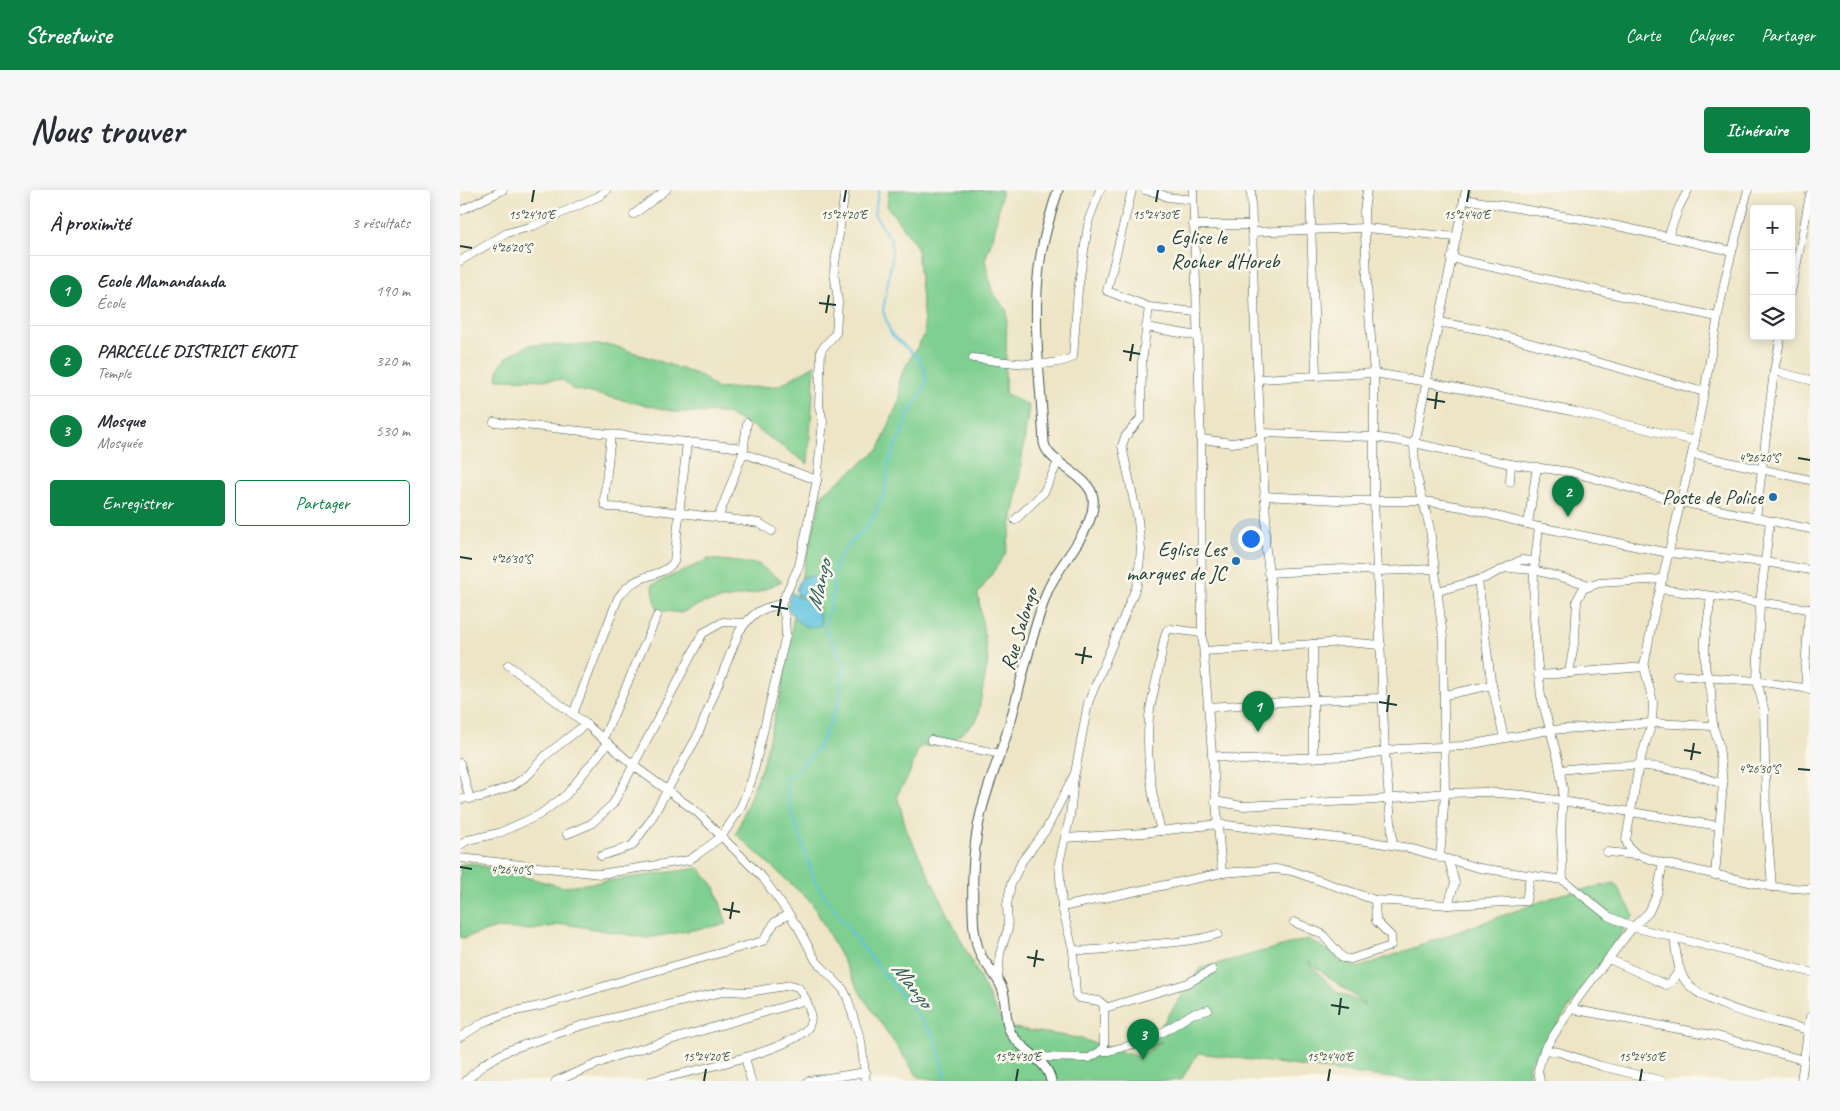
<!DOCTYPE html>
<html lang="fr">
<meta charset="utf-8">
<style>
body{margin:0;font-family:Caveat,sans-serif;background:#f7f7f7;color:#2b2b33}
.controls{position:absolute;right:15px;top:15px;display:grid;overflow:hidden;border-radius:5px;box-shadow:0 2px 12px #0003}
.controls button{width:45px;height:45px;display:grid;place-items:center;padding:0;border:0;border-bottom:1px solid #e1e1e2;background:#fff;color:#2b2b33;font:25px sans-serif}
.you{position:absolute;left:790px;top:348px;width:18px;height:18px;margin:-12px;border:4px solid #fff;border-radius:50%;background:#1a73e8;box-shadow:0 0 0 8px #1a73e833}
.badge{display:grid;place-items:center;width:32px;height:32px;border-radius:50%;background:#0b8043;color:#fff;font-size:16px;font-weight:700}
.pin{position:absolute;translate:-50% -41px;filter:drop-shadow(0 1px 2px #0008)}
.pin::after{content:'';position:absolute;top:26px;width:18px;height:15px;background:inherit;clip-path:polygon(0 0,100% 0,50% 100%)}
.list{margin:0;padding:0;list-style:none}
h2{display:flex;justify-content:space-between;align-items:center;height:65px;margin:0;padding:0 20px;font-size:21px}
h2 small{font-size:16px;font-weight:400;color:#7c7c81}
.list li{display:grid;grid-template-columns:32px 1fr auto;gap:15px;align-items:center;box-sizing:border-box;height:70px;padding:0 20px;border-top:1px solid #e1e1e2}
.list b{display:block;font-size:19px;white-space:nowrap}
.list p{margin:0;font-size:16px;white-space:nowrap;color:#7c7c81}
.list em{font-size:16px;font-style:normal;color:#7c7c81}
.actions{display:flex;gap:10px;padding:15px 20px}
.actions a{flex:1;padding:11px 0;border:1px solid #0b8043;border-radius:5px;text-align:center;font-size:18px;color:#0b8043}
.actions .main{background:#0b8043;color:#fff}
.icon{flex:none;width:28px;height:28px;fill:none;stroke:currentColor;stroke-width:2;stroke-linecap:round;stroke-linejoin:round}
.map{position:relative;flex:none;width:1350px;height:891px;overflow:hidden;border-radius:5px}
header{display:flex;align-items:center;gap:30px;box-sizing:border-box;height:70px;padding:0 25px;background:#0b8043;color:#fff}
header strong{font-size:24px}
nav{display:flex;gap:28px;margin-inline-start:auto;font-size:18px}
.intro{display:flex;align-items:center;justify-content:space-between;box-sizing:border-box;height:120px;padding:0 30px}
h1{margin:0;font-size:35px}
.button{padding:12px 22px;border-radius:5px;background:#0b8043;color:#fff;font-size:18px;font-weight:700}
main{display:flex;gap:30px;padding:0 30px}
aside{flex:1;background:#fff;border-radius:5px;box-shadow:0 2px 12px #0003}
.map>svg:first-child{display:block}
.green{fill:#7fcf90;stroke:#4f8662;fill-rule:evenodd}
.water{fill:#61c4e0;stroke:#40808a}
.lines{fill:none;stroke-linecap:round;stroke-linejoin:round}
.stream{stroke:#61c4e0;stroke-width:2}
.minor-casing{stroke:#3e564a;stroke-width:9}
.tertiary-casing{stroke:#3e564a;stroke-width:11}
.minor{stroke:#fff;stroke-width:8}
.tertiary{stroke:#fff;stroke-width:9}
.ticks{fill:none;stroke:#1f3d34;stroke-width:2}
.poi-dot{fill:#1f6fb2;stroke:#fbf7ec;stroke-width:2}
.labels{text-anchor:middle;stroke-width:5;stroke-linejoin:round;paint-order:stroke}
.poi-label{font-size:21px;fill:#1f3d34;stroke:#fbf7ec;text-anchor:end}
.street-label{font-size:21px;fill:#1f3d34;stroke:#fbf7ec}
.water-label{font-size:22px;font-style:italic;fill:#305f5f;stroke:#fbf7ec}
.ticks-label{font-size:12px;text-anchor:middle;fill:#1f3d34;stroke:#fbf7ec;stroke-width:5;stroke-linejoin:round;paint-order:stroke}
</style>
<header>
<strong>Streetwise</strong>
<nav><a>Carte</a><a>Calques</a><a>Partager</a></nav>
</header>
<div class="intro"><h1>Nous trouver</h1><a class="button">Itinéraire</a></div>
<main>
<aside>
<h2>À proximité<small>3 résultats</small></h2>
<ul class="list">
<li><span class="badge">1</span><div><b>Ecole Mamandanda</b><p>École</p></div><em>190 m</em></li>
<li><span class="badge">2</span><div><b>PARCELLE DISTRICT EKOTI</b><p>Temple</p></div><em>320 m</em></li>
<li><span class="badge">3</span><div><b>Mosque</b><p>Mosquée</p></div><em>530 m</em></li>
</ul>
<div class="actions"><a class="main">Enregistrer</a><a>Partager</a></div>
</aside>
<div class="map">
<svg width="1350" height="891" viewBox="0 0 1350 891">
<rect width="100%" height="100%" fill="#fbf7ec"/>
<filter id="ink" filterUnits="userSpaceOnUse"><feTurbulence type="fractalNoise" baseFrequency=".02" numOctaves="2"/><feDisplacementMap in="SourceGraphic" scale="10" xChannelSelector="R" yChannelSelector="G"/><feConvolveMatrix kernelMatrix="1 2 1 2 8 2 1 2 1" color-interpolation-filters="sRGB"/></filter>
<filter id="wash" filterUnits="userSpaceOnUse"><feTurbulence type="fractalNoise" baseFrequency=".0096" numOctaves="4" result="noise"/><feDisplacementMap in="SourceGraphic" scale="20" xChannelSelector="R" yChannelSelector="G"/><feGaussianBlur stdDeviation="1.12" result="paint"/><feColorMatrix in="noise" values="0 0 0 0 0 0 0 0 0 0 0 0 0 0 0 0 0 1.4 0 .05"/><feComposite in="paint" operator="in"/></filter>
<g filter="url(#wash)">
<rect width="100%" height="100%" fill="#eee5c6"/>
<g class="green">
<path d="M 429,0 L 542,0 L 534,44 L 525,70 L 532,101 L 547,121 L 545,203 L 569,216 L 557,306 L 546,363 L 518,404 L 528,471 L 517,530 L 491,553 L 459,557 L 448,587 L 437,605 L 447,641 L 539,827 L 553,838 L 618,848 L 679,867 L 702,851 L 685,859 L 741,778 L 848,749 L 898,778 L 1102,704 L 1155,693 L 1174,725 L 1069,875 L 1069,891 L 954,891 L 738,863 L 722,889 L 714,891 L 487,891 L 458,887 L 402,806 L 352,713 L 276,644 L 302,576 L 321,503 L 331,449 L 334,417 L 362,305 L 419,259 L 440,208 L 439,193 L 443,181 L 465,144 L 457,57 L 427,16 ZM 848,772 L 849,772 L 906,815 L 877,802 Z"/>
<path d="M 70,155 L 152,155 L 242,186 L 257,199 L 318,196 L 355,175 L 348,274 L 292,236 L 265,223 L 217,222 L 112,199 L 103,190 L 37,189 C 38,168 53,163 70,155 Z"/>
<polygon points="249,369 298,374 322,391 296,403 243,413 221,423 197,420 192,395"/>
<polygon points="10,673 104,697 239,678 255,697 267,734 187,748 105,734 72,740 37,738 4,748 0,747 0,675"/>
</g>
<g class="water">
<polygon points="345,386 359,387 362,391 362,406 338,405 336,400 340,390"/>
<path d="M 331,402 L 339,408 L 357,410 L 361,435 C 343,442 336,430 327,417 Z"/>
</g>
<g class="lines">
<polyline class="stream" points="419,0 414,24 431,50 432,68 423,121 431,144 459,169 465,180 466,194 451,220 429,272 425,302 412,330 380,365 371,389 374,401 364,438 386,475 381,492 379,512 360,555 336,583 326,589 329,614 356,694 397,750 475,847 487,891"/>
</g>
</g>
<g filter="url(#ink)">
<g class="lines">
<g class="minor-casing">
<g id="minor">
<polyline points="672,0 647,101 689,117 737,122"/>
<polyline points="685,0 699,3 707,7 733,10"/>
<polyline points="733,0 741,256 742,443 762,683"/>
<polyline points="791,0 795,140 806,328 805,352 813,413 815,455"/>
<polyline points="850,0 856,186"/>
<polyline points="907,0 904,21 908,112 914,183 914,311 925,562 933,655"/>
<polyline points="1288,0 1265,89 1235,251 1192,433 1184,477 1193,512 1192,533 1179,574 1166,650 1168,656 1177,665 1203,673 1312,697 1350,699"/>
<polyline points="1004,9 1139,32 1272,61"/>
<polyline points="0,21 43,0"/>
<polyline points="174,24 206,0"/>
<polyline points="733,35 792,35"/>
<polyline points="792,42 906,38 995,47"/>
<polyline points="1208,47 1219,17 1228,0"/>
<polyline points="991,68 1257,127"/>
<polyline points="0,71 47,43 73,36 139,6 146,0"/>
<polyline points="1331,103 1350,5"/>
<polyline points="978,132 1024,140 1244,202"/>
<polyline points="686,137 738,146"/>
<path d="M 513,168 C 538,171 591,180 613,167 L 618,100 L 629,29 L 640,0"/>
<polyline points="1314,181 1350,190"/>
<polyline points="798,189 914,183 967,192 1111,221 1235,251"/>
<polyline points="34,232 284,258"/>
<polyline points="801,243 913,247 954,253 1051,274 1111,282 1221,312 1350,339"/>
<polyline points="151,245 144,310 145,315 148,317 189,319 285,331 299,333 312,341"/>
<polyline points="741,249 772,253 801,249"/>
<polyline points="283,263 357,290"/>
<polyline points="1232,264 1350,290"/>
<polyline points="1050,292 1051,274"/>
<polyline points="804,306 895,311 964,311 1002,317 1079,337 1209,363 1305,372 1350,380"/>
<polyline points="258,328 283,263 287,233"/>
<polyline points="1296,328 1314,181 1321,146"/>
<polyline points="555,330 584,302 599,270"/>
<polyline points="1310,331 1300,413 1297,491 1304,519 1306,623 1312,697"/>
<polyline points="1068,334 1077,277"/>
<polyline points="1047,378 1074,380 1130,395"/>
<polyline points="808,383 883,379 918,381 974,379"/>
<polyline points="1018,390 1031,491 1044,548"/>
<polyline points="1200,399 1350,419"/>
<polyline points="978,401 1025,388 1061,370 1075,371"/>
<polyline points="1251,407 1245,449 1245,477 1251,500 1253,536 1259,555 1263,594 1255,685"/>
<polyline points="853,454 853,568"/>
<polyline points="744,461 885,452 921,455"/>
<polyline points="48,475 126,534 174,576 237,622 303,688 338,737 356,771 383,799 387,807 401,851 406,891"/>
<polyline points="1109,483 1184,477"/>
<polyline points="1078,485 1109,483 1115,448 1117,410 1123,399 1139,393 1203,389"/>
<polyline points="1217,485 1297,491 1350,499"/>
<polyline points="1347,498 1345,480 1349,419"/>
<polyline points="985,505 1032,495"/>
<polyline points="748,517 853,510 923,508"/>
<path d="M 113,524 L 158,408 C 177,380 200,390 214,372 L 227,252"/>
<polyline points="143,549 197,426"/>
<polyline points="471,550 541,564"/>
<polyline points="752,565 781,570 896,566 938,559 1002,556 1090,540 1192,533 1253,536"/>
<polyline points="0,573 10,609"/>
<path d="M 1100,580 C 1163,572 1203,572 1263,594"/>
<polyline points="614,587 610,626 599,673 602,717 613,760 616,805 619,808 639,811 644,815 644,855 641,861"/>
<polyline points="0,609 22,607 54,595 69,584 86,565 126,534"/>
<polyline points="755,611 782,616 915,610 985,603 1025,602 1064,605 1259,636"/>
<path d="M 701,641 C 691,605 686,564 689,527 C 691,510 696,494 699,477 C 702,465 702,452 707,440 L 711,439 L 742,443"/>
<polyline points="107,644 131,634 153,614 243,443 263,432 285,433"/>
<polyline points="605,648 683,643 758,634 913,652 949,658 1019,678 1103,690 1101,642 1103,599 1098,569 1081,506 1073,428 1074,380 1079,337"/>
<polyline points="0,655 8,650 39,643 79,625 106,605 148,553"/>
<polyline points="1147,662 1177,665"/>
<path d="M 141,666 L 172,656 L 190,631 L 237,547 L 279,442 C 293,422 299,419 321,414"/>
<polyline points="0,668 140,684 229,670 238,664 261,647 280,619 292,589 326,445 325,427 321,414 339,376 357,290 363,231 359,216 361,160 376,143 378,112 374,81 385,0"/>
<polyline points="980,668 985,603 983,447 970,339 955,278 954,253 1006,0"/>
<polyline points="1103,690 1148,726 1173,737 1350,782"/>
<polyline points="988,715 1066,711 1070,686"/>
<polyline points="602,717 762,683 815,679 832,681 915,710"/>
<polyline points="834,732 862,744 883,768 891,769 928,757 931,755 931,746 916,731 915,710 988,715 995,693 989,671"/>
<path d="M 1214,748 C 1216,761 1217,777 1224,789 C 1241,817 1318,831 1348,840"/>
<path d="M 613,760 C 633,762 651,758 670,756 C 700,753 729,753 758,744"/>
<polyline points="1149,769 1206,795 1211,792 1220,779"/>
<polyline points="538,790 540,763 548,739 547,715 551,694 562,671 586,640 615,583 628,513 677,395 681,360 678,330 662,256 665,247 681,228 682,172 689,117"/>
<polyline points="645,818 728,793 752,780"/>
<polyline points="1111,819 1257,846 1343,870"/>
<polyline points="0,847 26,831 51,822 84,815 181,785 303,751 315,732 329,724"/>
<polyline points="1084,860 1099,862 1141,876 1203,891"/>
<polyline points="285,867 291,891"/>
<polyline points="574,867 629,868 641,861 649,861 678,853 705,841 732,824 748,820"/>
<path d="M 6,891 L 24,874 L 49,860 L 123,835 L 266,801 L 289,802 L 331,795 L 338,797 C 345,806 355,825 349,836 C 335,861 222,883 191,891"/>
<polyline points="96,891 156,866 346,810"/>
<polyline points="348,891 406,882"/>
<polyline points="1080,891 1078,880 1084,860 1118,808 1173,737 1189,722 1197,704 1203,673"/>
<polyline points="1341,891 1350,827"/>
</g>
</g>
<g class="tertiary-casing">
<path id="tertiary" d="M 591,891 C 588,871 563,861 552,845 C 544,832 547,816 543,801 C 539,787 528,778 521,766 C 515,753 513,736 513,721 C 512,691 513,657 520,627 C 527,595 541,565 550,533 C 562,490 571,445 587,402 C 598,374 637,338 633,308 C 630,285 588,274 584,253 C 581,195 572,135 579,78 C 582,51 590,25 598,0"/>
</g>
<use href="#minor" class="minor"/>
<use href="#tertiary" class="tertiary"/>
</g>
</g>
<path class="ticks" d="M 72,12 L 74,0M 384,12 L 386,0M 696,12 L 698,0M 1007,12 L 1009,0M 0,56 L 12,58M 359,113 L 376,115M 366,123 L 369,105M 663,161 L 680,164M 670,171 L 673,154M 967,209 L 985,212M 975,219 L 977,202M 1338,268 L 1350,270M 0,367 L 12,369M 311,416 L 328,419M 318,426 L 321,409M 615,464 L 632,467M 622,474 L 625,457M 919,512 L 937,515M 927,522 L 929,505M 1224,560 L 1241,563M 1231,570 L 1234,553M 1338,579 L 1350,580M 0,677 L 12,679M 263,719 L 280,722M 270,729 L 273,712M 567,767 L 584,770M 574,777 L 577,760M 871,815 L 889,818M 879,825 L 881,808M 244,891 L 246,879M 556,891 L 558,879M 868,891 L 870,879M 1180,891 L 1182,879"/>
<g class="poi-dot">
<circle cx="701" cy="59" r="5"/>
<circle cx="1313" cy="307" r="5"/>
<circle cx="776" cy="371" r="5"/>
</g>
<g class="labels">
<g class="poi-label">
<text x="711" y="54" text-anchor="start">Eglise le<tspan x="711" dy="24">Rocher d'Horeb</tspan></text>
<text x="1303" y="314">Poste de Police</text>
<text x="766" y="366">Eglise Les<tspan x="766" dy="24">marques de JC</tspan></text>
</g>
<g class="street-label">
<text transform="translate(559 439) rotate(-73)" y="7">Rue Salongo</text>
</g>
<g class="water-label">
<text transform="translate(358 395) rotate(-77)" y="8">Mango</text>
<text transform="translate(453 794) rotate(52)" y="8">Mango</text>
</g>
</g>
<g class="ticks-label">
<text x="384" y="29">15°24'20"E</text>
<text x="696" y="29">15°24'30"E</text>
<text x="72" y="29">15°24'10"E</text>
<text x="1007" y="29">15°24'40"E</text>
<text x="51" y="62">4°26'20"S</text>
<text x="1299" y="272">4°26'20"S</text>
<text x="51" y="373">4°26'30"S</text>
<text x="1299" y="583">4°26'30"S</text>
<text x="51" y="684">4°26'40"S</text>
<text x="246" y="871">15°24'20"E</text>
<text x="558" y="871">15°24'30"E</text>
<text x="870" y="871">15°24'40"E</text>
<text x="1182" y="871">15°24'50"E</text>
</g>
</svg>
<div class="controls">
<button>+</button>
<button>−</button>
<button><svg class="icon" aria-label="layers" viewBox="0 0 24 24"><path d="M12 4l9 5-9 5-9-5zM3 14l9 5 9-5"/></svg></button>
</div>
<div class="you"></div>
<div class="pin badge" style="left:798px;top:542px">1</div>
<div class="pin badge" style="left:1108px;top:327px">2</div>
<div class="pin badge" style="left:683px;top:870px">3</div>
</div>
</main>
